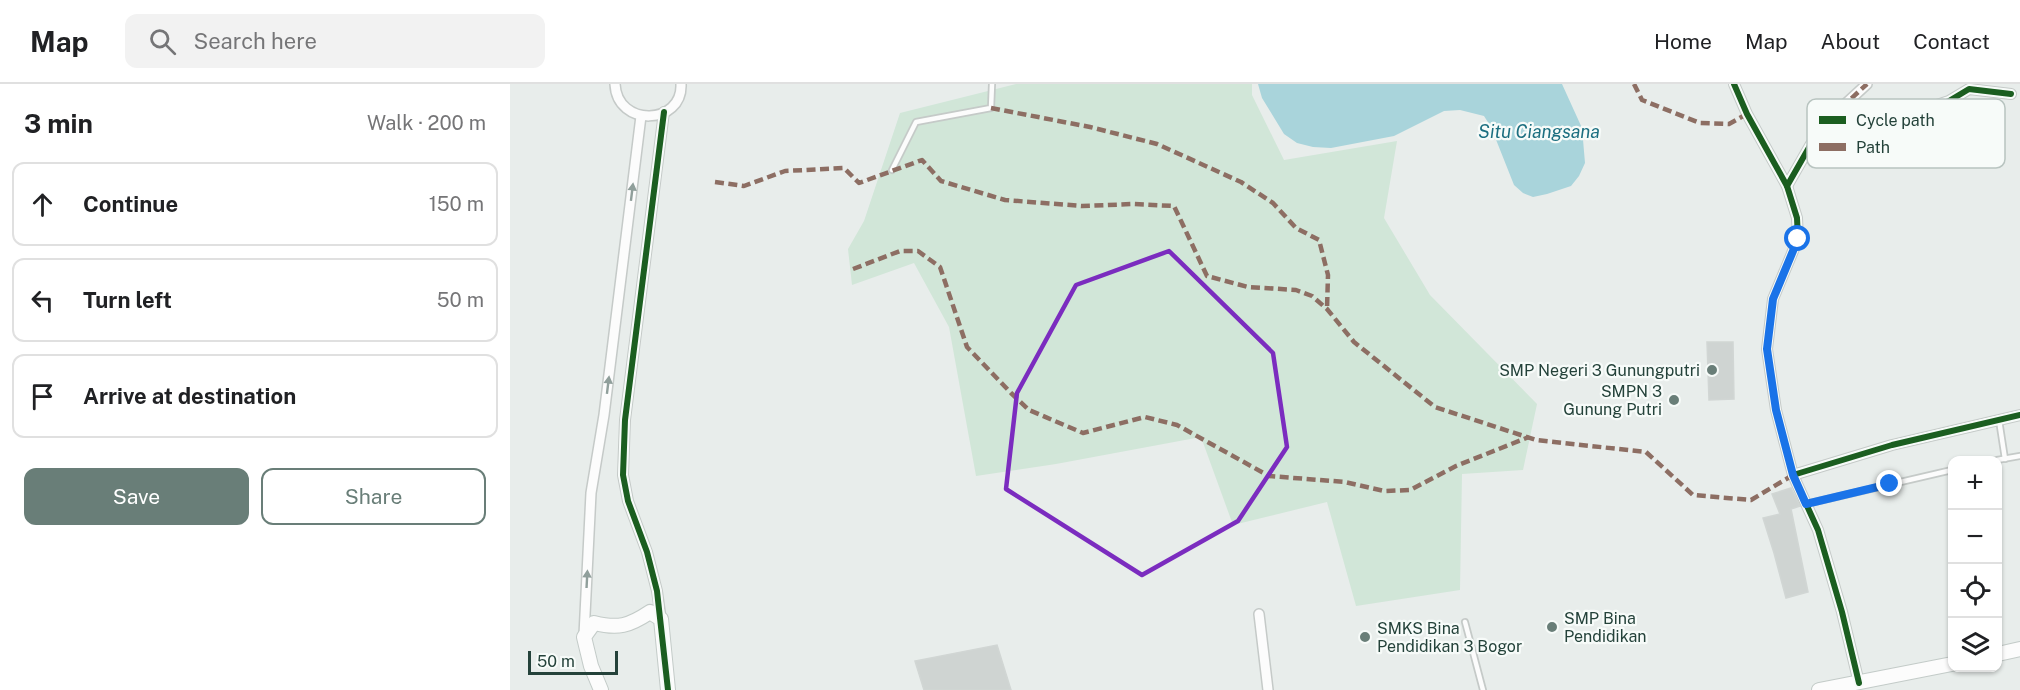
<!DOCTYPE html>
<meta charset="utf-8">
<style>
body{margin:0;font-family:"Public Sans",sans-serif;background:#f2f2f2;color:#202124}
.controls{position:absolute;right:18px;bottom:18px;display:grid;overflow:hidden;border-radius:12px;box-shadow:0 2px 4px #0004}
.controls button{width:54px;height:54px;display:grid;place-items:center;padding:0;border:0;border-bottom:2px solid #e0e0e0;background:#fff;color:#202124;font:30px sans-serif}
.scale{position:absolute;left:18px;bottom:15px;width:90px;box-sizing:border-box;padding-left:6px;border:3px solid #24423a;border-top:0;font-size:16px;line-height:21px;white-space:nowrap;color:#24423a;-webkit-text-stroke:4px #f7fbf9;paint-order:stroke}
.stop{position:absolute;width:18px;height:18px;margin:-14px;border:4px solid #1a73e8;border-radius:50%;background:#fff}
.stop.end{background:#1a73e8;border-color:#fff;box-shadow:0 2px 6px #0008}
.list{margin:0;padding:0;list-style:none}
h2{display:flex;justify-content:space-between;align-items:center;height:78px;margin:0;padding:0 24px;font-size:26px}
h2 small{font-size:20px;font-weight:400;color:#757577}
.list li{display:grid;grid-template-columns:39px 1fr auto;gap:18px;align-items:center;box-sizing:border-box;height:84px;margin:0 12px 12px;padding:0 12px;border:2px solid #e0e0e0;border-radius:12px}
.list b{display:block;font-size:22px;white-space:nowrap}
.list em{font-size:20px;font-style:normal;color:#757577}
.actions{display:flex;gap:12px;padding:18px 24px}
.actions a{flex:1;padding:14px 0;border:2px solid #697e78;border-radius:12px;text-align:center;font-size:21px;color:#697e78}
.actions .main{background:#697e78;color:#fff}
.icon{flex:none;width:33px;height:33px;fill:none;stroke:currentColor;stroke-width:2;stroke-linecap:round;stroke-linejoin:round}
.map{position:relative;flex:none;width:1510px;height:606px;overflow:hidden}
header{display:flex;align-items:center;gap:36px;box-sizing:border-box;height:84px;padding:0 30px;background:#fff;border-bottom:2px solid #e0e0e0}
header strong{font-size:28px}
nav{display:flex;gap:33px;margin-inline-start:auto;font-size:21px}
.search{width:420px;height:54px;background:#f2f2f2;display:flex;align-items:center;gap:15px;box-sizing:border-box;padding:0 21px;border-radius:12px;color:#757577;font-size:22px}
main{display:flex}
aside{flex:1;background:#fff}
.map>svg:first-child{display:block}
.green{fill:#d1e6d8}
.water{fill:#a9d4db}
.building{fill:#cfd4d2;stroke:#d1d6d4;stroke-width:1.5}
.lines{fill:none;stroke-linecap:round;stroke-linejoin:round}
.lane-casing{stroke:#c5cac8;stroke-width:8}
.street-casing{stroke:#c5cac8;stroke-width:12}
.secondary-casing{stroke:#c3cbc8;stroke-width:16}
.lane{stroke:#fcfcfc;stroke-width:4.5}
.street{stroke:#fcfcfc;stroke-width:9}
.secondary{stroke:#fcfcfc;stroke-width:14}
.quiet{stroke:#8d6e63;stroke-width:4.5;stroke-dasharray:9 4.5;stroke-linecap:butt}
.cycleway-casing{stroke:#f7fbf9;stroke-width:10}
.cycleway{stroke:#1b5e20;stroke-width:6}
.oneway{fill:#909f9b}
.route{stroke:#1a73e8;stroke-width:8}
.marked{fill:none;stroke:#7b2cbf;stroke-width:4.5;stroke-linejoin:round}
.poi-dot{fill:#697e78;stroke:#f7fbf9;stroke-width:2}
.labels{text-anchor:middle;stroke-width:4.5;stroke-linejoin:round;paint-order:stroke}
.poi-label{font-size:16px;fill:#24423a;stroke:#f7fbf9;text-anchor:end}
.water-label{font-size:18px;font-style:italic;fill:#1c6f80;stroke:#f7fbf9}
.key{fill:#f7fbf9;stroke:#b8c4c0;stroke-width:1.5}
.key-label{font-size:16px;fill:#24423a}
</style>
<header>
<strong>Map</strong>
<div class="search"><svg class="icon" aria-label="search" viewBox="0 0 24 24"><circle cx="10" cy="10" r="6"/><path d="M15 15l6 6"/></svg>Search here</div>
<nav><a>Home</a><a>Map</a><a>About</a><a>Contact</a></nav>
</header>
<main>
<aside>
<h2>3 min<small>Walk · 200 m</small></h2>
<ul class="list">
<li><svg class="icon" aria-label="ahead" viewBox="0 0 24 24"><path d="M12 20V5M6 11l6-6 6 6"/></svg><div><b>Continue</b></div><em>150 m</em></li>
<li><svg class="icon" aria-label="left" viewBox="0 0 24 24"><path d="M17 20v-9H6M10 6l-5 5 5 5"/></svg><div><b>Turn left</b></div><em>50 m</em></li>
<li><svg class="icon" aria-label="arrive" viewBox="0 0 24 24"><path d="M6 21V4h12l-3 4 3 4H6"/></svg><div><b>Arrive at destination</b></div></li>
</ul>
<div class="actions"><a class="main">Save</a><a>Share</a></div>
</aside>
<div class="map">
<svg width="1510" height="606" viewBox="0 0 1510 606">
<rect width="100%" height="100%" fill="#e8edeb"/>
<polygon class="green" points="506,0 742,0 742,11 774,76 887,57 874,134 920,211 1027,320 1013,386 952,390 950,506 846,522 817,418 723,441 691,353 546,380 466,392 439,243 404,179 342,201 338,165 354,137 390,29"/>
<polygon class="water" points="748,0 1052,0 1072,44 1075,79 1069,92 1061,102 1037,110 1023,113 1013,109 1004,101 981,43 974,32 950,26 934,27 884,52 821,64 803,63 787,59 774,50 752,14"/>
<g class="building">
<polygon points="1197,258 1223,258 1224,315 1199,316"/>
<polygon points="1281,404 1290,422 1281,425 1298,508 1276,514 1264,469 1253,434 1270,430 1262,410"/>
<polygon points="487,561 501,606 414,606 405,577"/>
</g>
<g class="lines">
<g class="lane-casing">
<g id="lane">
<polyline points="382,86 406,38 481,24 482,0"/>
<polyline points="1489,336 1495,375"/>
<polyline points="1487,376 1510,372"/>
<polyline points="1296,420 1442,386"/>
<polyline points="955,538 973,606"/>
</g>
</g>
<g class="street-casing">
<g id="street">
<path d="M 105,0 C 107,44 173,41 171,0"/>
<polyline points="1224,0 1237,30 1277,102 1287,134 1288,155 1263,215 1257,265 1266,326 1283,391 1308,446 1332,528 1349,599"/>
<polyline points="1313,44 1319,35 1357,0"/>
<polyline points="1277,102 1301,60 1320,42 1403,29 1439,17 1459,5 1501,10"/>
<polyline points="1283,391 1382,361 1510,331"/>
<polyline points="749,530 758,606"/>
<polyline points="151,535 147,507 137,468 118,417 113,391 115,336 154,28"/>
<polyline points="74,551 81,409 94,331 131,32"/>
</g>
</g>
<g class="secondary-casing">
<g id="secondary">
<polyline points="1488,570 1510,565"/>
<path d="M 91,606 L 81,582 L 74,553 L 84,539 C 108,545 119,542 140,528 L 151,535 L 158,606"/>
<polyline points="1309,606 1442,580"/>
</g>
</g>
<use href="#lane" class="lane"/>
<use href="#street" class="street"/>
<use href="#secondary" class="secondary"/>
<g class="quiet">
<polyline points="1124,0 1132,16 1190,39 1219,40 1237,30"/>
<polyline points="481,24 580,43 647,60 731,98 763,119 786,144 809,156 818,191 817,225"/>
<polyline points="1313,43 1319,35 1357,0"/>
<polyline points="205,98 234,102 275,87 334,84 349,99 412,76 431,97 495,116 572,122 623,120 664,122 697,192 738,203 786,206 802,212 817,225 844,258 925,323 1026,356 1136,368 1183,411 1241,416 1283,391"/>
<polyline points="343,185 390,167 408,167 430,183 457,263 501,309 519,326 573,349 635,333 667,341 759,392 835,398 874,407 900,406 946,382 1019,353"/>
</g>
<g class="cycleway-casing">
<g id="cycleway">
<polyline points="1224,0 1237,30 1277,102 1287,134 1288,155 1263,215 1257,265 1266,326 1283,391 1308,446 1332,528 1349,599"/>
<polyline points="154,28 115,336 113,391 118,417 137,468 147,507 158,606"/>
<polyline points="1277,102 1301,60 1320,42 1403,29 1439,17 1459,5 1501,10"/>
<polyline points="1283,391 1382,361 1510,331"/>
</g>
</g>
<use href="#cycleway" class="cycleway"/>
</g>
<defs><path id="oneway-solid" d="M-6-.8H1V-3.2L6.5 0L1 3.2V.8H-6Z" transform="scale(1.5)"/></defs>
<g class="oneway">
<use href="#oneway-solid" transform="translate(122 108) rotate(-83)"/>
<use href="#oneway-solid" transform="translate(98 301) rotate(-83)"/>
<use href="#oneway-solid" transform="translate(77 495) rotate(-87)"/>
</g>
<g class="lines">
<polyline class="route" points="1288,155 1263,215 1257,265 1266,326 1283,391 1296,420 1380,400"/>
</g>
<path class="marked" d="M 659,167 L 763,269 L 777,363 L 728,437 L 632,491 L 496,405 L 507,309 L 566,201 Z"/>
<g class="poi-dot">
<circle cx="1202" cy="286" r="6"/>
<circle cx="1164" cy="316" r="6"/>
<circle cx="1042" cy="543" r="6"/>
<circle cx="855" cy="553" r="6"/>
</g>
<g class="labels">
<g class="poi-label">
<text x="1190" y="292">SMP Negeri 3 Gunungputri</text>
<text x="1152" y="313">SMPN 3<tspan x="1152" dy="18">Gunung Putri</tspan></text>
<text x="1054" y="540" text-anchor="start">SMP Bina<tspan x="1054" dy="18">Pendidikan</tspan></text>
<text x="867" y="550" text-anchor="start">SMKS Bina<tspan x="867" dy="18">Pendidikan 3 Bogor</tspan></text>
</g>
<g class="water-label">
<text x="1029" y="54">Situ Ciangsana</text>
</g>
</g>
<rect x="1297" y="15" width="198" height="69" rx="9" class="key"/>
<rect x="1309" y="32" width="27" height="8" fill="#1b5e20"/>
<rect x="1309" y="59" width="27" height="8" fill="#8d6e63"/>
<g class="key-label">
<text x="1346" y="42">Cycle path</text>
<text x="1346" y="69">Path</text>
</g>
</svg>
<div class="controls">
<button>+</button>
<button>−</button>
<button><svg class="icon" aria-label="locate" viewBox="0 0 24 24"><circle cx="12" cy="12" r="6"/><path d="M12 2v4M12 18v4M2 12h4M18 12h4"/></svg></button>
<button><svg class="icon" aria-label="layers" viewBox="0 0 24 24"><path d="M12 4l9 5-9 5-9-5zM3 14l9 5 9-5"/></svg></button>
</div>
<div class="scale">50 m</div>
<div class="stop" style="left:1288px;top:155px"></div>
<div class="stop end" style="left:1380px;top:400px"></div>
</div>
</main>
